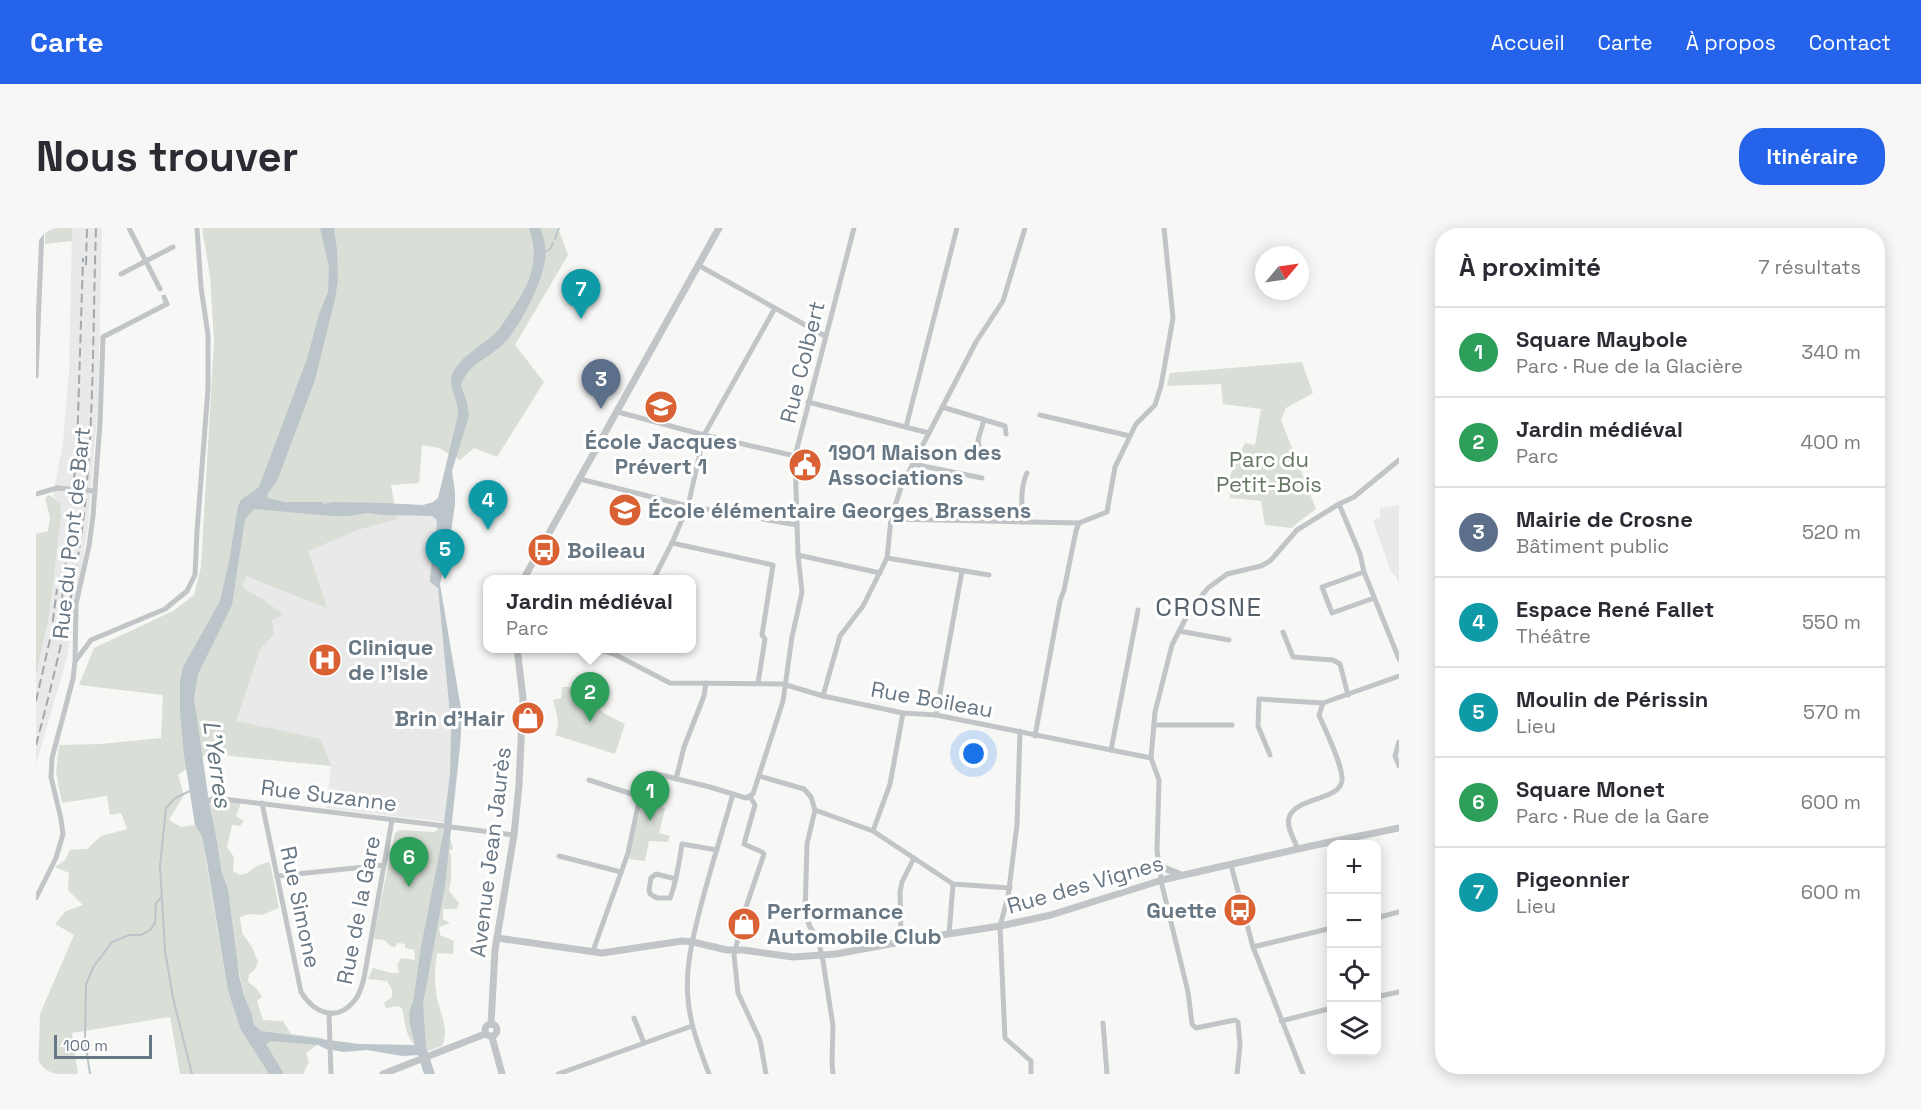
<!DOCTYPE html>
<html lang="fr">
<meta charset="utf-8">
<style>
body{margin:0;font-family:"Space Grotesk",sans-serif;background:#f7f7f7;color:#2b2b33}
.controls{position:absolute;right:18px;bottom:18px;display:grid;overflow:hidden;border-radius:12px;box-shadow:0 3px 15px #0003}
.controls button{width:54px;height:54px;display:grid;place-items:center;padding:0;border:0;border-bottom:2px solid #e1e1e2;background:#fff;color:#2b2b33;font:30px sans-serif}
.compass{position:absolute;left:1219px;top:18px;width:54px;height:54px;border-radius:50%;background:#fff;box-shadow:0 3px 15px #0003;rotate:61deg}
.scale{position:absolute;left:18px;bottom:15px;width:98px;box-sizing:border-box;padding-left:6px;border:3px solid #687784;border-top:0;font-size:16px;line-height:21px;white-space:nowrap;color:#687784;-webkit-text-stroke:4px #fff;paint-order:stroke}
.you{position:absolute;left:938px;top:526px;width:21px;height:21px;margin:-15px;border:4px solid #fff;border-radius:50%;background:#1a73e8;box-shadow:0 0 0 9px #1a73e833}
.badge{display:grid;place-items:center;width:39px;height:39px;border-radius:50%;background:#2563eb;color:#fff;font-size:20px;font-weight:700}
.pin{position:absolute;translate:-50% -50px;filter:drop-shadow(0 2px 3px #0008)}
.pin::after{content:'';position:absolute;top:32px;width:21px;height:18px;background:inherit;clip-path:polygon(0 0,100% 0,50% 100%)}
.popup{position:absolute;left:447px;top:347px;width:213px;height:78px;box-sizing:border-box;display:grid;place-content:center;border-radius:12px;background:#fff;filter:drop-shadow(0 2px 4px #0005);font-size:20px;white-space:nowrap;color:#7c7c81}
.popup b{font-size:22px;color:#2b2b33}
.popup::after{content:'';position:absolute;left:50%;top:100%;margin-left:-12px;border:12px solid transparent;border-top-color:#fff}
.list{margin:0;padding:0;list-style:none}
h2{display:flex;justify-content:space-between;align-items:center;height:78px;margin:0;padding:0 24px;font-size:26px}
h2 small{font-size:20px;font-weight:400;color:#7c7c81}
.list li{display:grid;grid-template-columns:39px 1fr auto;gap:18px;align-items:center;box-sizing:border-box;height:90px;padding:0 24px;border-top:2px solid #e1e1e2}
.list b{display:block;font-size:22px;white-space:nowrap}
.list p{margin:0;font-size:20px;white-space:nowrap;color:#7c7c81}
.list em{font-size:20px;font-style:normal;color:#7c7c81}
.icon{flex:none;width:33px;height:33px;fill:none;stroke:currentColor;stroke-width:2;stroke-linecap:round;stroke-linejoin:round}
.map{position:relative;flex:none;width:1363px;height:846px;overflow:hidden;border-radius:24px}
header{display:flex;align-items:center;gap:36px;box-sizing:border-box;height:84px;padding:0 30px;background:#2563eb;color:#fff}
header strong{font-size:28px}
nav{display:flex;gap:33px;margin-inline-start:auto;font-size:21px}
.intro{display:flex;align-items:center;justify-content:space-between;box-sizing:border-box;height:144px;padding:0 36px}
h1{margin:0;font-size:42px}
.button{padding:15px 27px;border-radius:24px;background:#2563eb;color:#fff;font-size:21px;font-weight:700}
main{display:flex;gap:36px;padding:0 36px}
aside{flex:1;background:#fff;border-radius:24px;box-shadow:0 3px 15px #0003}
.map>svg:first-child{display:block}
.built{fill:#e8e9e8}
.green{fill:#d9ded6}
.water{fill:#bbc5ca;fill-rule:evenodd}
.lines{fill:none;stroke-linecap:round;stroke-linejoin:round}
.stream{stroke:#bbc5ca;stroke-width:2}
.minor{stroke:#c1c5c8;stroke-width:5}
.tertiary{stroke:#c1c5c8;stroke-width:7}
.rail{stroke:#a2a8ad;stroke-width:2;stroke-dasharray:9 4.5;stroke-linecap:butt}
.minor-bridge{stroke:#c1c5c8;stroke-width:5}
.labels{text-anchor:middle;stroke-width:6;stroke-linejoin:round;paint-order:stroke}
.street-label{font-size:22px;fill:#687784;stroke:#fff}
.poi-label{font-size:22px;font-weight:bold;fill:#687784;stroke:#fff;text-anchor:start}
.park-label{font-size:22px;fill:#667763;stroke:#fff}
.water-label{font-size:24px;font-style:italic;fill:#64777f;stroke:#fff}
.quarter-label{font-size:26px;letter-spacing:1.5px;fill:#56606a;stroke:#fff}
</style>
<header>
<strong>Carte</strong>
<nav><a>Accueil</a><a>Carte</a><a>À propos</a><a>Contact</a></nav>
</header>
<div class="intro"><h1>Nous trouver</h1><a class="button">Itinéraire</a></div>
<main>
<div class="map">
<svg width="1363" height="846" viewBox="0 0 1363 846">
<rect width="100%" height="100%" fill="#f7f8f5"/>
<g class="built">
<polygon points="36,0 66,0 62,175 52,299 31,430 0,536 0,420 7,389 18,263 27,214 33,144"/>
<polygon points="1363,277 1363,356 1360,349 1355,344 1337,293 1344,289 1344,280"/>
<polygon points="360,287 396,288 400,291 401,296 394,349 394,354 402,359 415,498 414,546 408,594 290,580 295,538 168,518 209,291"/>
</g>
<g class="green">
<polygon points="9,0 36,0 36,13 9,16"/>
<polygon points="166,0 522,0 532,27 479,117 508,154 461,229 438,220 424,232 403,220 386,217 383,255 355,257 361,291 321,302 272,323 291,380 210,348 207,357 210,362 225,370 248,387 236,392 238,406 224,421 200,493 284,511 296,538 173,526 166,529 142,547 148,567 133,592 145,599 159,597 166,609 192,763 206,802 233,846 144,846 134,789 36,805 42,846 2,846 4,786 38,707 19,696 30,683 47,677 32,662 33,645 19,639 29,632 34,622 51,621 65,608 91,601 85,585 74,587 71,568 26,575 20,544 23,517 64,516 125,510 127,467 43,457 58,420 137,383 158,367 165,339 178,112 174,48"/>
<polygon points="1266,134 1277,165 1250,180 1245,192 1280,281 1255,300 1229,297 1225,273 1194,270 1192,252 1209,215 1219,217 1225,181 1187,176 1185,156 1131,158 1134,145"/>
<polygon points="13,267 24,275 25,287 13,388 0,447 0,306 12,303 14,289 9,270"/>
<path d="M 526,459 L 534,459 L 569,486 L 589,496 L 579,526 L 519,507 C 525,495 520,484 517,472 L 525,470 Z"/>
<path d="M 192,573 L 205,575 L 200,588 L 208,593 L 204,598 L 196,597 L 191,619 L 198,629 L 197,643 L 204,647 L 212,645 C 218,638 225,636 234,634 L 243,680 L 226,687 L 213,686 L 204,689 L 206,705 L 216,719 L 222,734 L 219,741 L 213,746 L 212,754 L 220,760 L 226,769 L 221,773 L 227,792 L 247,793 L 255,806 L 287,810 L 280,818 L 270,825 L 273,834 L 267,846 L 248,846 L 229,816 L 224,803 L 218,797 L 216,786 L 208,768 L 198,720 L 192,661 L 186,645 L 180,607 L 173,574 Z"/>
<polygon points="606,574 629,580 623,605 634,608 632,614 613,613 609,633 593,631"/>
<path d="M 401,599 L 408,600 C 411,607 417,614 417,621 L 413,623 L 415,627 L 415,652 L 413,663 L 423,675 L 421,681 L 407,681 L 407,691 L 414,695 L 403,699 L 404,707 L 418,713 L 417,726 L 401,725 C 399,737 398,750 400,763 C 401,781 415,799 406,818 L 389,824 C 369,815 370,798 366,780 L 362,778 L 350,780 L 348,775 L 356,769 L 356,762 L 351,753 L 332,751 L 337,740 L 356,745 L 363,745 L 361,737 L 365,730 L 379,732 L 378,722 L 369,720 L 369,716 L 362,715 L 359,719 L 354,718 L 349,712 L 337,711 L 359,605 L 364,602 L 398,604 L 401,602 Z"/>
</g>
<path class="water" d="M 284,0 L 298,0 L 301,22 L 302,51 L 299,71 L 279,152 L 241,253 L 232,265 L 231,270 L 249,274 L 287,274 L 287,276 L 297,274 L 347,275 L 387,277 L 397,274 L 402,270 L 422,187 C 423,172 412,160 416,147 C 422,131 443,119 456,108 C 463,103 468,94 473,86 C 493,58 505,34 493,0 L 504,0 C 509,10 511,26 508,37 C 504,59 481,105 464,119 C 449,132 431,137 425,158 L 431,175 L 433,188 L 416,243 L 419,264 L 419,276 L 413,318 L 404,356 L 426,487 L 424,519 L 409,658 L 387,776 L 390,819 L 399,846 L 388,846 L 382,827 L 366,828 L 331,822 L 308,824 L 290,821 L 282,817 L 235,813 L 230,816 L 248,846 L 233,846 L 205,802 L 192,763 L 171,635 L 166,609 L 159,597 L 148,527 L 144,484 L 144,453 L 147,439 L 184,373 L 193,334 L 202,278 L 205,272 L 223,259 L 271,131 L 283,86 L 292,64 L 293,39 ZM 218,281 L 296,288 L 312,288 L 331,285 L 348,287 L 396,288 L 400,291 L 401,296 L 394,349 L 394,354 L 402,360 L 415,498 L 414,546 L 408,594 L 409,597 L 385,719 L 377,775 C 369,785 376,804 379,817 L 323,816 L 225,803 L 218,797 L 216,786 L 208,768 L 203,747 L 192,661 L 186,645 L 180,607 L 173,574 L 158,470 L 162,446 L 196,377 L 209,291 Z"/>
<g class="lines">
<g class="stream">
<polyline points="519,11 523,0"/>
<polyline points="507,25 514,21 517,15"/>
<polyline points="154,563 139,570 130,580 124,638 129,723 137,770 156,846"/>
<polyline points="54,846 49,813 50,756 58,738 76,714 93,707 105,707 114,702 119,695 120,675 125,670"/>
</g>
<g class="minor">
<polyline points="93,0 124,61"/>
<polyline points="662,37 789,108"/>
<polyline points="85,46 137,19"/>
<polyline points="0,148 6,0"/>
<polyline points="772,174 893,205"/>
<polyline points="906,179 969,198 970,206"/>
<polyline points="582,184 668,207 759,228"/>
<polyline points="1004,187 1094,208"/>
<polyline points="870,199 921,0"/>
<polyline points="943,217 942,212 948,192"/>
<polyline points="877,236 946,250"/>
<polyline points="544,251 652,278 761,297"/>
<polyline points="0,266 21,260"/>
<polyline points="1303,276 1324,326 1328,344 1363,431"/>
<polyline points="855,291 1043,295"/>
<path d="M 986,294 C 986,278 984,259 991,245"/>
<polyline points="636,315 737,337 726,407 729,411 722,455"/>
<polyline points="762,327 844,345"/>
<polyline points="851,330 953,347"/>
<polyline points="1328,344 1286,359 1296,385 1338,370"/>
<polyline points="617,352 636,315 652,278 668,207 739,80"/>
<polyline points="1143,403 1193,412"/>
<polyline points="1247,404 1257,429 1297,432 1304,436 1312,467"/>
<polyline points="556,420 578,426 634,455 747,456 787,468 867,485 900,487 1115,530 1123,552 1121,623 1126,657 1152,764 1156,796 1160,800 1199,792 1202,794 1204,817 1201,846"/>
<polyline points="40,432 55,412 129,381 151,363 159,347 161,303 172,161 172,107 165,59 161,0"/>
<polyline points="787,468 804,408 827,378 851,330 855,291 865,259 940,114 967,73 989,0"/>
<polyline points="900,487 926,343"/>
<polyline points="1118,497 1196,497"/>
<polyline points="984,503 981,597 972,669 964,698 969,810 995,833 995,846"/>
<polyline points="999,508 1024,373 1028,362 1040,303 1043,295 1071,284 1079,239 1100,196 1119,177 1125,158 1137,90 1128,0"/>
<polyline points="1363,514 1359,528 1363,538"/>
<polyline points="1075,522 1102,382"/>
<polyline points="1234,527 1222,498 1223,471 1287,475 1363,448"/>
<polyline points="1115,530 1119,484 1136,417 1154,382 1172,360 1191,346 1225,338 1234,333 1261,302 1303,276 1318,269 1363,232"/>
<polyline points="723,548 768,561 775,569 779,582 771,616 769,686 774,699 782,711 787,733 797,798 796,834 797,846"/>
<polyline points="640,551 648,519 668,468 670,455"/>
<polyline points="553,552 605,569"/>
<polyline points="714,569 719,577 708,616 726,624 728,626 709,682 698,727 702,765 724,812 730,846"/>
<polyline points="173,572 179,570 409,598"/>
<path d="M 226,575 L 265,764 C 278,785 301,795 319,772 C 324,766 326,757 328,750 L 356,592"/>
<polyline points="779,582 837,603 917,656 974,660"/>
<polyline points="415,599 478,607"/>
<polyline points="837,603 854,556 867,485"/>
<path d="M 1262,621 C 1259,613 1250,599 1253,590 C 1258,569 1305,573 1306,552 C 1307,537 1289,502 1283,487 L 1287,475"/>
<polyline points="523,628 585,644"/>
<polyline points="1195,637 1217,719 1267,846"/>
<polyline points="241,648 348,637"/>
<path d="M 640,651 L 620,646 L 615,650 L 613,662 L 614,666 L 621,670 L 634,670 C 641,653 643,634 646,616 L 681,622"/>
<polyline points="0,670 20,630 27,606 25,591 15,549 16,530 37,451 39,433 40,376 53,318 57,288 64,195 67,109 131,76 128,69"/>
<polyline points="1340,690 1363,684"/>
<polyline points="913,706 917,656"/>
<polyline points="865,714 864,664 866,654 878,630"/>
<polyline points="1217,719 1296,700"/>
<polyline points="557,723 592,625 608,550 611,546 617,545 674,559 710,570 717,566 747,473 756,409 766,364 762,327 759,228 818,0"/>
<polyline points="1340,769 1363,764"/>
<polyline points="293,786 295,846"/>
<polyline points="598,790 608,815"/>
<polyline points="1245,793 1296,780"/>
<polyline points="1067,795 1071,846"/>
<polyline points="522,846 656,798"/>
<path d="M 673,846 C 664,822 654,797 652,771 C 649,742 656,713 663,685 C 673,645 686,605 697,566"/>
<polyline points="1350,846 1363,843"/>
</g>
<g class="tertiary">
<polyline points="487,352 683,0"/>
<polyline points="1123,635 1128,640 1143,646"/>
<polyline points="461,710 566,725 646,713 657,714 691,722 707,722 757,729 800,726 886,710 964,698 1015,687 1126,652 1275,618 1363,600"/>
<circle cx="455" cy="802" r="6"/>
<polyline points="455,796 459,722 478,607 483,557 487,470 481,420"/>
<polyline points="456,809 466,846"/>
<polyline points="347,846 449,806"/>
</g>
<g class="rail">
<polyline points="50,37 51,0"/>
<polyline points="26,371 41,221 47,30"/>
<polyline points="0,473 15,407 21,361"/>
<path d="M 0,517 C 21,438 40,358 49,277 C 58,185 57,92 60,0"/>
</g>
<polyline class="minor-bridge" points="21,260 59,263"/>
</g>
<defs>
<g id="school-disc" transform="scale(1.725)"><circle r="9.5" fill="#d96134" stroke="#fff"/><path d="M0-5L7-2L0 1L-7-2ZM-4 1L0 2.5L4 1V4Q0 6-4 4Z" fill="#fff"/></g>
<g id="civic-disc" transform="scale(1.725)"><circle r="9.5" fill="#d96134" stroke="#fff"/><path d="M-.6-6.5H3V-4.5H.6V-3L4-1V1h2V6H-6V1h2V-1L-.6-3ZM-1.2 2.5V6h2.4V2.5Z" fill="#fff"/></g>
<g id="bus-disc" transform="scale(1.725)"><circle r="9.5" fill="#d96134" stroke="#fff"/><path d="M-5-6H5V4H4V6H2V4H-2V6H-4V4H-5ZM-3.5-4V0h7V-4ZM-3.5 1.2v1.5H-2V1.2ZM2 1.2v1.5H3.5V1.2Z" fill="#fff"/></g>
<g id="hospital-disc" transform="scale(1.725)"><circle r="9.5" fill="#d96134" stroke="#fff"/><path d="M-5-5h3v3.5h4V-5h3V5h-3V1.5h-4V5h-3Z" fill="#fff"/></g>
<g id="shop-disc" transform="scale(1.725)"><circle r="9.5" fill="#d96134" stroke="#fff"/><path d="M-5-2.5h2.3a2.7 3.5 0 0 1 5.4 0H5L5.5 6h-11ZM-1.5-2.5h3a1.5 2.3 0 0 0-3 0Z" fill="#fff"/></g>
</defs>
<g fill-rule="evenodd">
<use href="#school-disc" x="625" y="179"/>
<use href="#civic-disc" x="769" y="237"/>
<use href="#school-disc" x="589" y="282"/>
<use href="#bus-disc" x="508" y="322"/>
<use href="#hospital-disc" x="289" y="432"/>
<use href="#shop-disc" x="492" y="490"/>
<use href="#bus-disc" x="1204" y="682"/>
<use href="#shop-disc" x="708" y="696"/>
</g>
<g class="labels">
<g class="street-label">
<text transform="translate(766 134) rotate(-76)" y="8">Rue Colbert</text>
<text transform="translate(35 305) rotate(-84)" y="8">Rue du Pont de Bart</text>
<text transform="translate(896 471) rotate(10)" y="8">Rue Boileau</text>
<text transform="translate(293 567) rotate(7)" y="8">Rue Suzanne</text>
<text transform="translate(454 624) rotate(-83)" y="8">Avenue Jean Jaurès</text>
<text transform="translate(1049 656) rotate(-16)" y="8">Rue des Vignes</text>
<text transform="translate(265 679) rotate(78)" y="8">Rue Simone</text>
<text transform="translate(322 682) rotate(-79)" y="8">Rue de la Gare</text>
</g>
<g class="poi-label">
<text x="625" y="221" text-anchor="middle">École Jacques<tspan x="625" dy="25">Prévert 1</tspan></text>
<text x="792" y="232">1901 Maison des<tspan x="792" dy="25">Associations</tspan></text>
<text x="612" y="290">École élémentaire Georges Brassens</text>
<text x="531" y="330">Boileau</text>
<text x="312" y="427">Clinique<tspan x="312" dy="25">de l'Isle</tspan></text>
<text x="469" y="498" text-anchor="end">Brin d'Hair</text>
<text x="1181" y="690" text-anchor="end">Guette</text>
<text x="731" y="691">Performance<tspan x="731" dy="25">Automobile Club</tspan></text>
</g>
<g class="park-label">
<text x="1233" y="239">Parc du<tspan x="1233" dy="25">Petit-Bois</tspan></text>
</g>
<g class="water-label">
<text transform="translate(181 536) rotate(82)" y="8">L'Yerres</text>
</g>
<g class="quarter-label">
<text x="1173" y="388">CROSNE</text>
</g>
</g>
</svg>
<div class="controls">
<button>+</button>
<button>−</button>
<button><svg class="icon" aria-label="locate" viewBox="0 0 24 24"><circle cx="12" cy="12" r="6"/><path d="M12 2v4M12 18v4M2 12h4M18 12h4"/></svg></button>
<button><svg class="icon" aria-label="layers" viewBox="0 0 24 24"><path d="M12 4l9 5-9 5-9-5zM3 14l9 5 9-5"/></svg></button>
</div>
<svg class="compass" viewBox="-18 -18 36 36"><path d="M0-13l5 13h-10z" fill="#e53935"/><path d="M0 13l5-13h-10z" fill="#7c7c81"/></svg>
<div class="scale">100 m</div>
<div class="you"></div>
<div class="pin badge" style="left:614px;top:593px;background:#2e9e5b">1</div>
<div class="pin badge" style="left:554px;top:494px;background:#2e9e5b">2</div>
<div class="popup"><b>Jardin médiéval</b>Parc</div>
<div class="pin badge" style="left:565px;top:181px;background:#5c6f8a">3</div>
<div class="pin badge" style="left:452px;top:302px;background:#0f9aa8">4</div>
<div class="pin badge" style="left:409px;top:351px;background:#0f9aa8">5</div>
<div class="pin badge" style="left:373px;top:659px;background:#2e9e5b">6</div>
<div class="pin badge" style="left:545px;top:91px;background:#0f9aa8">7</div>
</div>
<aside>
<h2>À proximité<small>7 résultats</small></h2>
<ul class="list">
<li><span class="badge" style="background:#2e9e5b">1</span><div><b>Square Maybole</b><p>Parc · Rue de la Glacière</p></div><em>340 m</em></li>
<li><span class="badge" style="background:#2e9e5b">2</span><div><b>Jardin médiéval</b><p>Parc</p></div><em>400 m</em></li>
<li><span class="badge" style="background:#5c6f8a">3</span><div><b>Mairie de Crosne</b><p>Bâtiment public</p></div><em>520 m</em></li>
<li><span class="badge" style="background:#0f9aa8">4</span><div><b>Espace René Fallet</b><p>Théâtre</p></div><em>550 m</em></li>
<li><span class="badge" style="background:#0f9aa8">5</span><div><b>Moulin de Périssin</b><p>Lieu</p></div><em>570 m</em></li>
<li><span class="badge" style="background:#2e9e5b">6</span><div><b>Square Monet</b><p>Parc · Rue de la Gare</p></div><em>600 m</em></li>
<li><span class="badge" style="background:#0f9aa8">7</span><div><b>Pigeonnier</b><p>Lieu</p></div><em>600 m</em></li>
</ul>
</aside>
</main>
